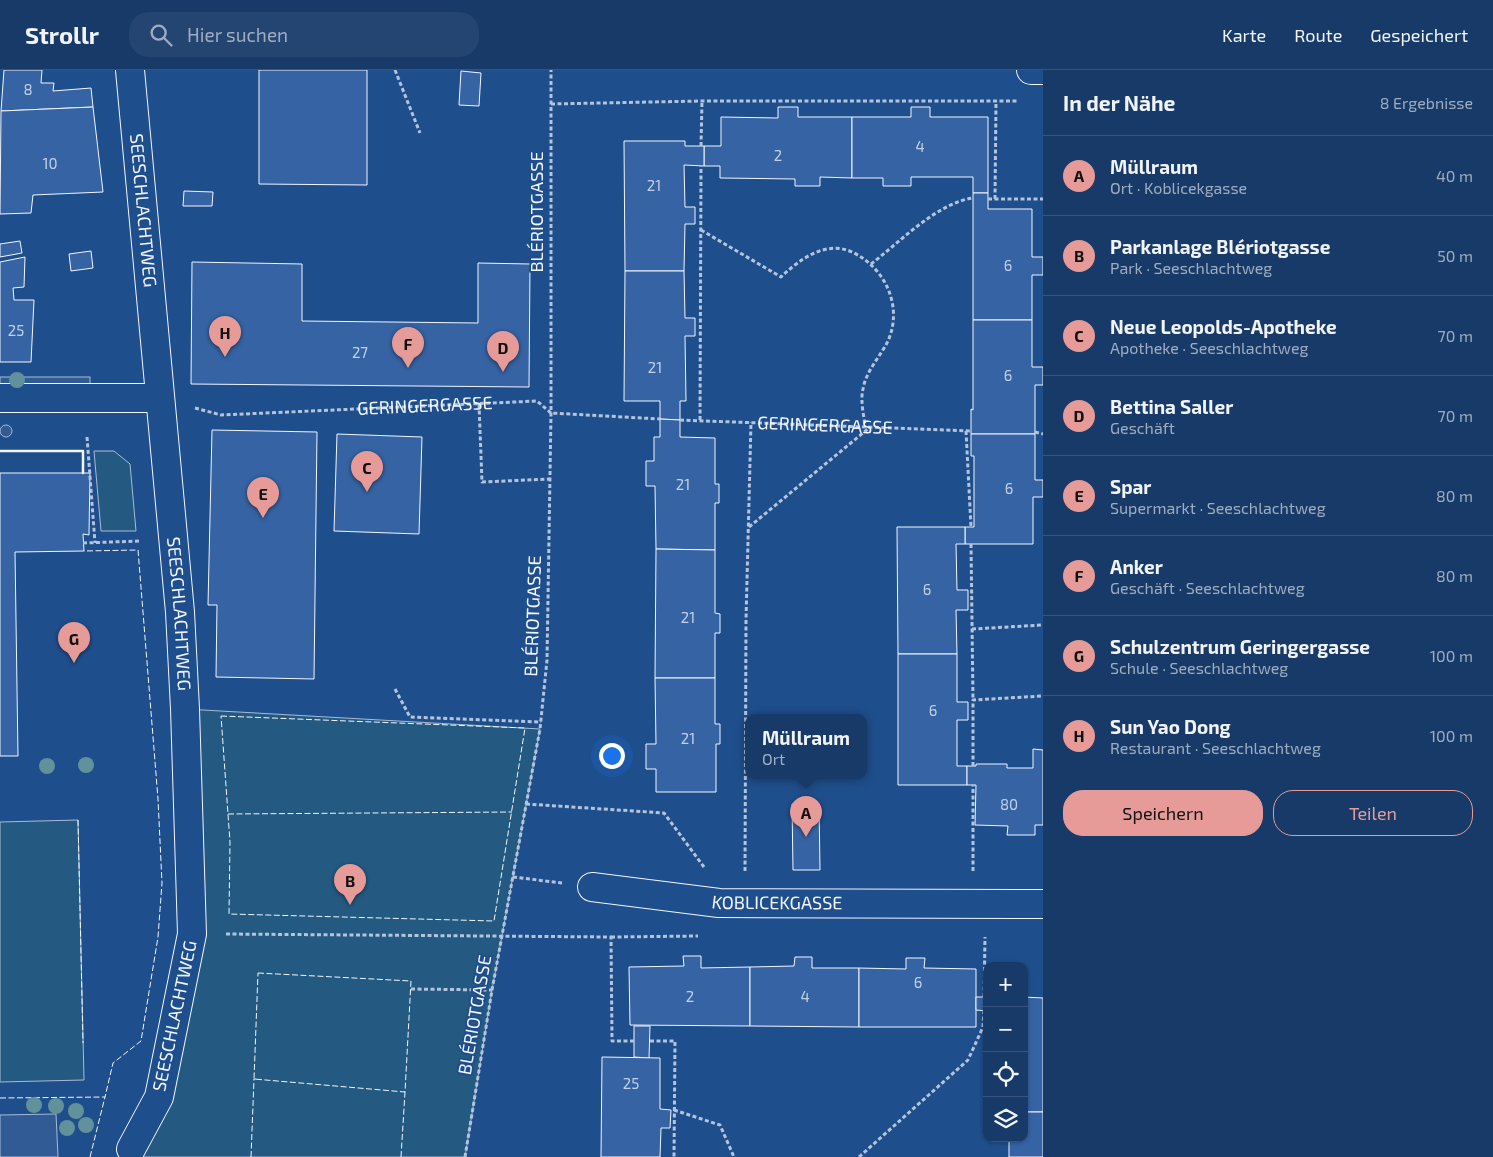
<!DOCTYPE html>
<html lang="de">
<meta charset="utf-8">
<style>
body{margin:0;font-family:"Exo 2",sans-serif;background:#244571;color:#f1f3f6}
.controls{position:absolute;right:15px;bottom:15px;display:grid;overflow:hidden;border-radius:10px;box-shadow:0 1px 4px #0004}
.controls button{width:45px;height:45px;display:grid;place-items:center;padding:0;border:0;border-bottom:1px solid #36547d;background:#173a69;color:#f1f3f6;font:25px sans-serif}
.you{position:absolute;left:611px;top:685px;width:18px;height:18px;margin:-12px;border:4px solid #fff;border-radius:50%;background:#1a73e8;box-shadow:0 0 0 8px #1a73e833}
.badge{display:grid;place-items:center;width:32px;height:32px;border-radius:50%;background:#e69b98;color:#111;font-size:16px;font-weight:700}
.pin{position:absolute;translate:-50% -41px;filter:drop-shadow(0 1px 2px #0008)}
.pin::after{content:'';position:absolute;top:26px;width:18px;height:15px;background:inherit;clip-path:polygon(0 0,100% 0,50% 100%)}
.popup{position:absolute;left:745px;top:644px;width:122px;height:65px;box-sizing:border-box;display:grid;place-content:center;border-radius:10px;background:#173a69;filter:drop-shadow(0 1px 4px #0005);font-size:16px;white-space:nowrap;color:#9eadc0}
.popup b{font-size:19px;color:#f1f3f6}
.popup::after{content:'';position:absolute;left:50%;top:100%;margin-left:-10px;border:10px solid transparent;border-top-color:#173a69}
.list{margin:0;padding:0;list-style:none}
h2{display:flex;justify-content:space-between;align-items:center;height:65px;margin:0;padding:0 20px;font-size:21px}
h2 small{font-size:16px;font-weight:400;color:#9eadc0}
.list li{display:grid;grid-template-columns:32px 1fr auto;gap:15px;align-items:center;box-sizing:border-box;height:80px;padding:0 20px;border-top:1px solid #36547d}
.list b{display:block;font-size:19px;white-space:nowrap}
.list p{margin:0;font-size:16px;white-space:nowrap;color:#9eadc0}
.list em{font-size:16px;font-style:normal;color:#9eadc0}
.actions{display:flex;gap:10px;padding:15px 20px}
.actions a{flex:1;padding:11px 0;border:1px solid #e69b98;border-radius:20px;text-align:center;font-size:18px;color:#e69b98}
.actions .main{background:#e69b98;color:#111}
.icon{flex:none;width:28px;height:28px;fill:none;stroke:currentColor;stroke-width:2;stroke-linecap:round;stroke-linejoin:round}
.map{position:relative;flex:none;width:1043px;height:1087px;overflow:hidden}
header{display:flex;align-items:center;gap:30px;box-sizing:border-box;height:70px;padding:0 25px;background:#173a69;border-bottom:1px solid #36547d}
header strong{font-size:24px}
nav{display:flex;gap:28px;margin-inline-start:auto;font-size:18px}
.search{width:350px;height:45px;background:#244571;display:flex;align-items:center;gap:12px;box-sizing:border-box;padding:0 18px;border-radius:20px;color:#9eadc0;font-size:19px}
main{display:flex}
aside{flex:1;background:#173a69}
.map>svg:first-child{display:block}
.green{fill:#245a82;stroke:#a8bbd7}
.parking{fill:#305b95;stroke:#a8bbd7}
.building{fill:#3563a3;stroke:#f2f6ff}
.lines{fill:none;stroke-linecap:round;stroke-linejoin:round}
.street-casing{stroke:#f2f6ff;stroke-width:30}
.path{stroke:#b3c4dc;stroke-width:3;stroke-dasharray:4 2.5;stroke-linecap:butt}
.street{stroke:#1f4e8c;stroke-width:28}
.fence{stroke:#f2f6ff;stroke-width:1;stroke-dasharray:6 2.5;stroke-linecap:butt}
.wall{stroke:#f2f6ff;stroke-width:2.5}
.tree{fill:#61919a}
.labels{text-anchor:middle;stroke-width:4;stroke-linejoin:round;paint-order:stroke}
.number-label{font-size:15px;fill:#c3d1e8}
.street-label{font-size:18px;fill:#f2f6ff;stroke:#1f4e8c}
</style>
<header>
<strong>Strollr</strong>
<div class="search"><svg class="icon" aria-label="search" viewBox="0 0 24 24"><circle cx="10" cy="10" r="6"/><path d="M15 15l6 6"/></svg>Hier suchen</div>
<nav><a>Karte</a><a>Route</a><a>Gespeichert</a></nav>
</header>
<main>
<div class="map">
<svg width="1043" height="1087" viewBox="0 0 1043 1087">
<rect width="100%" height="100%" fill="#1f4e8c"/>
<g class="green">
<polygon points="94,381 114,381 130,394 136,461 101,461"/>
<polygon points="185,639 540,659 492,920 465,1087 137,1087 192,864"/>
<polygon points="78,750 84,1010 0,1012 0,752"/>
</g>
<g class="parking">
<rect x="0" y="307" width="90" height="12"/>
<circle cx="6" cy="361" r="6"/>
<polygon points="56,1044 58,1087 0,1087 0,1045"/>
</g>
<g class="building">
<polygon points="4,0 42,0 41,13 54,13 53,21 91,18 93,37 1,41"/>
<polygon points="259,0 367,0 367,115 259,114"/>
<polygon points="461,1 481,3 479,36 459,35"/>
<polygon points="93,37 103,122 33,125 31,143 0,144 1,41"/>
<polygon points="778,37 798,37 798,47 852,47 852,108 820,107 820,116 795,116 795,109 720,108 720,96 704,96 704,76 721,76 721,47 778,48"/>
<polygon points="911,37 930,37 930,47 988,47 988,123 973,123 973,107 911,107 911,116 883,116 883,108 852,108 852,47 911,47"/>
<polygon points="624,71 685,71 685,76 704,76 704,96 684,95 685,137 695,137 695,154 685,154 684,201 625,201"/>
<polygon points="184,121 213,122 212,136 183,136"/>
<polygon points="973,123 988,123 988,139 1032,139 1032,187 1043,187 1043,205 1032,205 1032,250 973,250"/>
<polygon points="20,171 22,183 0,187 0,174"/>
<polygon points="91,181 93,198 71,201 69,184"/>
<polygon points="25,187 24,217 13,218 14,230 34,230 31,292 0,292 0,192"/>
<polygon points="192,192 302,194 302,251 478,253 478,193 530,194 529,317 191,314"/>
<polygon points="625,201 684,201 685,248 695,248 695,266 685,266 686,331 680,331 680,350 660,349 660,331 624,331"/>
<polygon points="973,250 1032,250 1032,297 1043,297 1043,315 1035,315 1035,364 971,364 971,339 973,340"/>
<polygon points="660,349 680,350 680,367 715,368 715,414 719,414 719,433 715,433 715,480 656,479 655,416 646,416 646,391 654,391 654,367 660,367"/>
<polygon points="212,360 317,362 314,609 216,607 217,535 208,535"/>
<polygon points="337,364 422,367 419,464 334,461"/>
<polygon points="971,364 1035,364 1035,410 1043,410 1043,427 1033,427 1033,474 965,474 965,457 974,457 974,386 971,386"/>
<polygon points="0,403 90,403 89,465 83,464 84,481 15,482 18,686 0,686"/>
<polygon points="897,457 965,457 965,474 956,474 957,520 968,520 968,540 956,540 957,584 898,584"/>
<polygon points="656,479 715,480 715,543 720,544 720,563 715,563 715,608 655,608"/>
<polygon points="898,584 957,584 957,632 968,632 968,650 957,650 957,696 967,696 967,715 898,715"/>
<polygon points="655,608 715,608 715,654 720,654 720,674 716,674 716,722 656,722 656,699 646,699 646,674 656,674"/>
<polygon points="1033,679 1043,680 1043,755 1035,755 1035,765 1007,765 1008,756 975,755 976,715 967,715 967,696 976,696 976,694 1007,694 1007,698 1033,698"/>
<polygon points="792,734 819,734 820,800 793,800"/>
<polygon points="683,886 701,886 701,898 750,897 750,956 630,955 629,897 684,896"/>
<polygon points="795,887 812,887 812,898 859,898 859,957 750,956 750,897 794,896"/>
<polygon points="906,888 925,888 924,898 976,899 976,957 859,957 859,898 906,899"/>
<polygon points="976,927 987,927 987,941 976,940"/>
<polygon points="1024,927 1043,928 1043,1042 1024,1042"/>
<polygon points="634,956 650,956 649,988 634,987"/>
<polygon points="602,987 660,988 660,1039 671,1040 670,1058 661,1058 660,1087 601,1087"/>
<polygon points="1024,1042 1043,1042 1043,1087 1009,1087 1009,1068 1024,1068"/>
</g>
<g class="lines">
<g class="street-casing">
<g id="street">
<path id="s3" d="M 130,0 L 180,542 L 185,639 L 192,864 L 159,1027 L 131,1079"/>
<polyline points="1031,0 1043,0"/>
<polyline points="0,328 159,328"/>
<path id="s4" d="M 592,817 L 719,833 L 1043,834"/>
</g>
</g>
<g class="path">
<polyline points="395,0 420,63"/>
<polyline points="551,34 702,31 1017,31"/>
<polyline points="701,76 702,31"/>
<polyline points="988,129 1043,129"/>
<polyline points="995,129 996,31"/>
<path d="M 701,160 L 781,207 C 800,189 826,170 852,182 C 886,198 903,237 888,271 C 880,287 866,301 863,319 C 860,331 864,345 865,357"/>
<path d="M 871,194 C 900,172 937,133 973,128"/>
<polyline points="479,334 482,412 550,409"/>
<path id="s1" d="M 195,338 L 221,345 L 537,331 L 551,343 L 660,349"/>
<path id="s2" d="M 680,350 L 971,361"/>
<polyline points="700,350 701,96"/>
<polyline points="966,361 971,457"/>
<polyline points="1035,362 1043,364"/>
<polyline points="87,367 95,473"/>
<polyline points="749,457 869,358"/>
<polyline points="83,473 140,471"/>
<polyline points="971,474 973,630"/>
<polyline points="972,559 1043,555"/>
<polyline points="395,619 410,647 541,652"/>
<polyline points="973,696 973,630 1043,626"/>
<polyline points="526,734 664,743 704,797"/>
<polyline points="745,801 746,550 751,352"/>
<polyline points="973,801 973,715"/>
<polyline points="513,807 562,813"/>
<polyline points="226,864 611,867 612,971 634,971"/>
<polyline points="611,867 698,866"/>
<polyline points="411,919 492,920"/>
<polyline points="984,927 985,867"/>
<polyline points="650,971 675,971 674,1087"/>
<polyline points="674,1040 720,1055 734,1087"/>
<polyline points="465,1087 492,920 540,659 547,590 551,343 551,0"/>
<polyline points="859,1087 968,990 983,957 984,940"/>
</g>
<use href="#street" class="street"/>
<g class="fence">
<polygon points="221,646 525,658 494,851 229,844 230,772"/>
<polyline points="228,744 512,742"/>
<polyline points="78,750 83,973"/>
<polygon points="258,903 411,911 405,1022 254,1009"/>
<polyline points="0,1028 105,1027 113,993 141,971 158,867 162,813 158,729 138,480 84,481"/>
<polyline points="90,1087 105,1027"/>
<polyline points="251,1087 254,1009 256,1009"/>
<polyline points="401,1087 405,1022 403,1022"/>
</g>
<polyline class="wall" points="0,381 83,381 83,403"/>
</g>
<g class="tree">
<circle cx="17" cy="310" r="8"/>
<circle cx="86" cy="695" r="8"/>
<circle cx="47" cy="696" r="8"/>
<circle cx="34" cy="1035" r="8"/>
<circle cx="56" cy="1036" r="8"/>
<circle cx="76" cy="1041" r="8"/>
<circle cx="86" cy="1055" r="8"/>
<circle cx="67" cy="1058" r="8"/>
</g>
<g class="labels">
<g class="number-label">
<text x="28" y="25">8</text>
<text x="920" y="82">4</text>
<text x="778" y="91">2</text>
<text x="50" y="99">10</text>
<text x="654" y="121">21</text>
<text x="1008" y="201">6</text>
<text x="16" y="266">25</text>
<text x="360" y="288">27</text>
<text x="655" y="303">21</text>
<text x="1008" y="311">6</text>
<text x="683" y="420">21</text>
<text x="1009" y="424">6</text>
<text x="927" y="525">6</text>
<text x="688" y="553">21</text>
<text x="933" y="646">6</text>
<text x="688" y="674">21</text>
<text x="1009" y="740">80</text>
<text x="918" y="918">6</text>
<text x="690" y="932">2</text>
<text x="805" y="932">4</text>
<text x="631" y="1019">25</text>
</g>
<g class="street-label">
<text dy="6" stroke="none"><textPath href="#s3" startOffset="141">SEESCHLACHTWEG</textPath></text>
<text transform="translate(537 142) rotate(-90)" y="6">BLÉRIOTGASSE</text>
<text dy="6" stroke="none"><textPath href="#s1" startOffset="231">GERINGERGASSE</textPath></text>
<text dy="6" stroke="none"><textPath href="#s2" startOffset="145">GERINGERGASSE</textPath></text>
<text dy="6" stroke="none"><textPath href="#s3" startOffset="546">SEESCHLACHTWEG</textPath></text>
<text transform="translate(533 546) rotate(-88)" y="6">BLÉRIOTGASSE</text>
<text dy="6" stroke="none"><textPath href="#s4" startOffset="186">KOBLICEKGASSE</textPath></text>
<text transform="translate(475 945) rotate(-80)" y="6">BLÉRIOTGASSE</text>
<text transform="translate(175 946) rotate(-78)" y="6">SEESCHLACHTWEG</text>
</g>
</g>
</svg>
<div class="controls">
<button>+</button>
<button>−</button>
<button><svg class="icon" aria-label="locate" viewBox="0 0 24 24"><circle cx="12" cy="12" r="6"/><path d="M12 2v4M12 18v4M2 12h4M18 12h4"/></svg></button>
<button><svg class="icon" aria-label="layers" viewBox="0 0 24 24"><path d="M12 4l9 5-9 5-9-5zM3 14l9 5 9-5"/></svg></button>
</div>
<div class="you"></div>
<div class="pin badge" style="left:806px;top:767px">A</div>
<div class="popup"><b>Müllraum</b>Ort</div>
<div class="pin badge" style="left:350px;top:835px">B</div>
<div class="pin badge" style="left:367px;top:422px">C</div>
<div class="pin badge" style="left:503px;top:302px">D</div>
<div class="pin badge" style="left:263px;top:448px">E</div>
<div class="pin badge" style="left:408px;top:298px">F</div>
<div class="pin badge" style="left:74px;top:593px">G</div>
<div class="pin badge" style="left:225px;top:287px">H</div>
</div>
<aside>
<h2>In der Nähe<small>8 Ergebnisse</small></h2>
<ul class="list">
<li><span class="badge">A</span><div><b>Müllraum</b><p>Ort · Koblicekgasse</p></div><em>40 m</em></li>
<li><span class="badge">B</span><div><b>Parkanlage Blériotgasse</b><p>Park · Seeschlachtweg</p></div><em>50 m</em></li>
<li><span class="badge">C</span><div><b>Neue Leopolds-Apotheke</b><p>Apotheke · Seeschlachtweg</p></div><em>70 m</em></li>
<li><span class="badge">D</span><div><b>Bettina Saller</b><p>Geschäft</p></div><em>70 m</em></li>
<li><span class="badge">E</span><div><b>Spar</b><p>Supermarkt · Seeschlachtweg</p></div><em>80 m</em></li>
<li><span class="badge">F</span><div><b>Anker</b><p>Geschäft · Seeschlachtweg</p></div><em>80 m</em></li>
<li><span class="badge">G</span><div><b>Schulzentrum Geringergasse</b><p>Schule · Seeschlachtweg</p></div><em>100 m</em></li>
<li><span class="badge">H</span><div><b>Sun Yao Dong</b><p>Restaurant · Seeschlachtweg</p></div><em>100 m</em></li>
</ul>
<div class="actions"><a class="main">Speichern</a><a>Teilen</a></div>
</aside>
</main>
